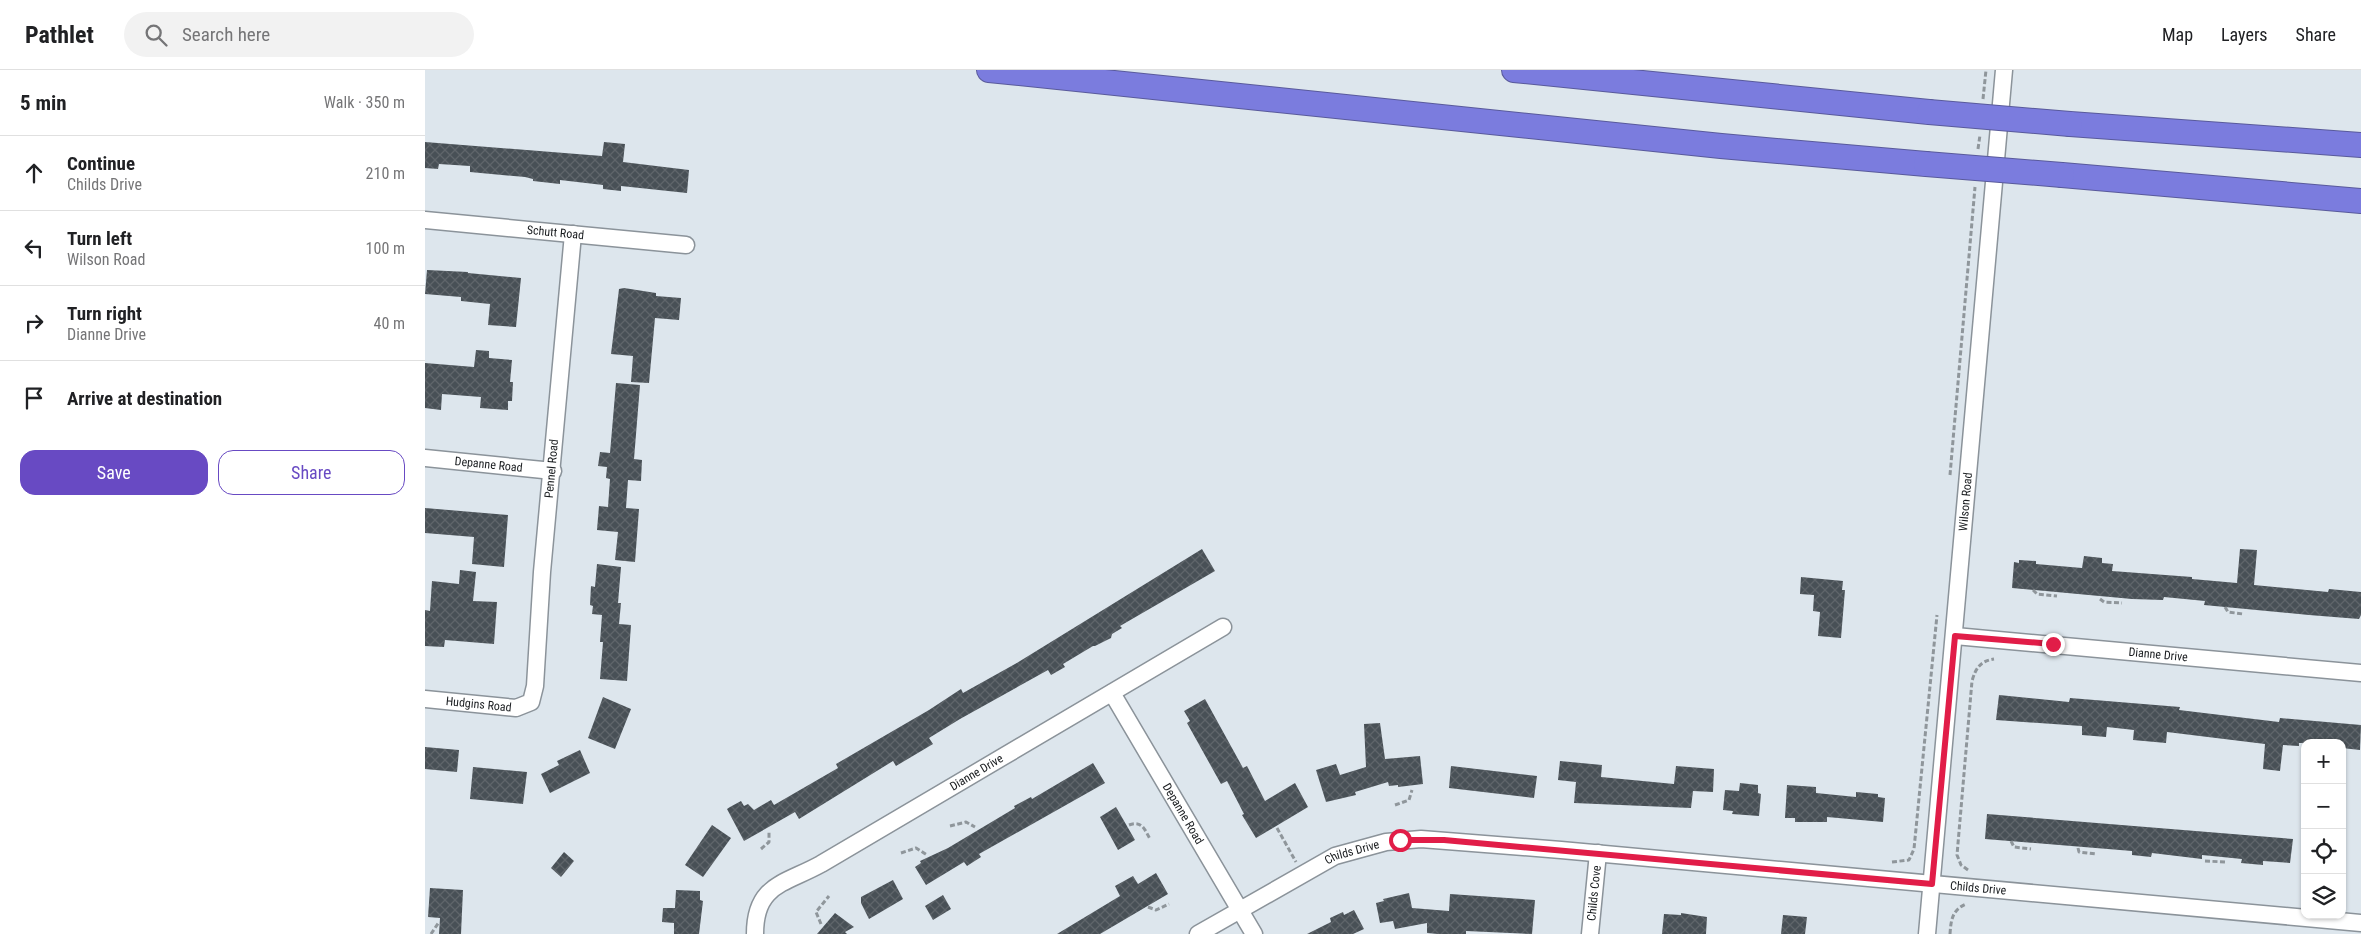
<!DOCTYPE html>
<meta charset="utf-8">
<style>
body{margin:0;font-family:"Roboto Condensed",sans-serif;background:#f2f2f2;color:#202124}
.controls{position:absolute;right:15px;bottom:15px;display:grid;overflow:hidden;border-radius:10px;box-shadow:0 1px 4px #0004}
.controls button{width:45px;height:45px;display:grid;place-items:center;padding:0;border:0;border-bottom:1px solid #e0e0e0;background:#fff;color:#202124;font:25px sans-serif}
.stop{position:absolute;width:15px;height:15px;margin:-11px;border:4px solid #e11d48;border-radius:50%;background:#fff}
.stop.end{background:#e11d48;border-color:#fff;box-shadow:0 1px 5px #0008}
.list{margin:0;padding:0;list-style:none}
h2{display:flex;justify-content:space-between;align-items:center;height:65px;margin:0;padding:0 20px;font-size:21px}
h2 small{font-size:16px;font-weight:400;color:#757577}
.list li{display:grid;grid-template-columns:32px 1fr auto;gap:15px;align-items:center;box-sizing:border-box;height:75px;padding:0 20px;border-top:1px solid #e0e0e0}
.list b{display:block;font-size:19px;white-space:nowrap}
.list p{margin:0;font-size:16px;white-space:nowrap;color:#757577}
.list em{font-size:16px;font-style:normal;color:#757577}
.actions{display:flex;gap:10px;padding:15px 20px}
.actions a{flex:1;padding:11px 0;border:1px solid #684ac3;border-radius:15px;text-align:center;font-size:18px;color:#684ac3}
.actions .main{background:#684ac3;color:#fff}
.icon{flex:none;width:28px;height:28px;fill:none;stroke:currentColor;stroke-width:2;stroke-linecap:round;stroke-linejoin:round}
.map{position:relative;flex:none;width:1936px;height:864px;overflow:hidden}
header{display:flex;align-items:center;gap:30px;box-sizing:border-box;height:70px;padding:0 25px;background:#fff;border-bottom:1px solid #e0e0e0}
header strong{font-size:24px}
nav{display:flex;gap:28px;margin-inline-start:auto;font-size:18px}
.search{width:350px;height:45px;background:#f2f2f2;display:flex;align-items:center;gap:12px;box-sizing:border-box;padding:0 18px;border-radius:28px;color:#757577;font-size:19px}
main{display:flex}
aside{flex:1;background:#fff}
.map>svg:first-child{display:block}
.building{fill:url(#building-cross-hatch)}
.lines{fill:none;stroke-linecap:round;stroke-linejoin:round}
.minor-casing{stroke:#8b939a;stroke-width:19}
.highway-casing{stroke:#595a9b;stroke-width:26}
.path{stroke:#8f969b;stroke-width:3;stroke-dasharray:5 2.5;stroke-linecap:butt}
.minor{stroke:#fff;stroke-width:16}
.highway{stroke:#7b7cde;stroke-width:24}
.highway-bridge-casing{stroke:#595a9b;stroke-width:26;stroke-linecap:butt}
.highway-bridge{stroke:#7b7cde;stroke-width:24}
.route{stroke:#e11d48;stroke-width:6}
.labels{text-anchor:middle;stroke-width:5;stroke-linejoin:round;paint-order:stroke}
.street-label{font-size:12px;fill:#191c1f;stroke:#dde6ed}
</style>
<header>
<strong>Pathlet</strong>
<div class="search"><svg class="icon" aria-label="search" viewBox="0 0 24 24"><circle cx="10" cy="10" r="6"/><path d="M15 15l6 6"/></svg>Search here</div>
<nav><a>Map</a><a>Layers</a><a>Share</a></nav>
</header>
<main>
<aside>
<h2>5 min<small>Walk · 350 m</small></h2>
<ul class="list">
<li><svg class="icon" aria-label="ahead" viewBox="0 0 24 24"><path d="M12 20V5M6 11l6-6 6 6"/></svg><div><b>Continue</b><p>Childs Drive</p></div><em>210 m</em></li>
<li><svg class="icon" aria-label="left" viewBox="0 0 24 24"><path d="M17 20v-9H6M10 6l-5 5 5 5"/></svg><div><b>Turn left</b><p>Wilson Road</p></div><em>100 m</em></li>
<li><svg class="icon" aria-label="right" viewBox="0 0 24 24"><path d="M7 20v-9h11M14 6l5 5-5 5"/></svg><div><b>Turn right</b><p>Dianne Drive</p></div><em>40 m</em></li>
<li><svg class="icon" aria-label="arrive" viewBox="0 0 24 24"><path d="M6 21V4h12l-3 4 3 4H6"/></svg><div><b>Arrive at destination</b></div></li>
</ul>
<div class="actions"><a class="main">Save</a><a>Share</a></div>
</aside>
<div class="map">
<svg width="1936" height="864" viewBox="0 0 1936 864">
<defs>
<pattern id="building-cross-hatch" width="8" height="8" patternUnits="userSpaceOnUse" patternTransform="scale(1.25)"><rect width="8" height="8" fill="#485056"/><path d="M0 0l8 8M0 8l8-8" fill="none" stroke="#5f656a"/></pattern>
</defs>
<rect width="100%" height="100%" fill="#dde6ed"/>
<g class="building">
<polygon points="0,72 177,86 179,72 200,74 198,92 264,100 262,123 196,116 196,121 178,119 178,115 135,110 135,114 108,111 108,109 100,107 45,102 45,96 14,94 13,99 0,98"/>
<polygon points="2,200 43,202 43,203 96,208 91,257 63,255 65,234 36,231 36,227 0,224"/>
<polygon points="199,218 231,223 231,226 256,228 254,250 230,248 224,313 206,312 208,286 186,284 194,219"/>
<polygon points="51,280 64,281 64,288 87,290 85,312 88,312 87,331 83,331 83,340 55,338 56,327 17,324 16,340 0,338 0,293 49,297"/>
<polygon points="191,313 215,315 209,389 217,390 216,411 203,410 201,438 214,439 210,492 190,490 193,462 172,460 174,436 183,437 185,409 181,408 182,397 173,396 175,382 185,383"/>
<polygon points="0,438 83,445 79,497 47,494 49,467 0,463"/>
<polygon points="777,479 790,501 695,556 697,558 687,564 686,568 670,576 668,576 638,594 640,597 626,605 623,600 535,649 504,668 508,674 471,696 468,691 374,749 370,742 319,771 302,739 305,737 316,731 319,736 323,734 329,740 346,730 349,735 413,698 411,694 504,640 536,619 538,623 590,594"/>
<polygon points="1815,479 1832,480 1829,515 1903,522 1904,519 1936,522 1936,545 1934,549 1884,545 1779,535 1780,531 1739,527 1738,530 1707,529 1587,518 1589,492 1594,493 1594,490 1611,491 1611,494 1657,498 1659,486 1677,488 1677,493 1688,494 1687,501 1767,507 1767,509 1812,513"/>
<polygon points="172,494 196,497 193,533 196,533 194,554 206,555 202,611 175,609 178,572 175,572 177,545 167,544 168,536 165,535 166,516 170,517"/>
<polygon points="35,500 51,502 48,531 72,532 69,574 20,570 19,577 0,576 0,540 5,541 7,511 34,514"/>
<polygon points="1376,507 1418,511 1417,520 1420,520 1416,568 1393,566 1395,542 1388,541 1389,525 1375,524"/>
<polygon points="1574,625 1644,632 1645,628 1755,637 1754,640 1854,652 1855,648 1936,655 1935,680 1917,678 1917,673 1874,673 1874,676 1858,675 1855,701 1838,699 1840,674 1742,662 1741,673 1708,670 1709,660 1682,657 1681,667 1657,665 1657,656 1571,650"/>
<polygon points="178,627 206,639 190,679 163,668"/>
<polygon points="780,629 818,698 822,696 840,731 870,713 883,737 831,768 817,745 819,744 802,711 796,714 762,653 765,651 759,641"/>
<polygon points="955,653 960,689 995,686 998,714 973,717 973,715 964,716 963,712 930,722 931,725 901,732 891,700 911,694 915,705 941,697 939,654"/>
<polygon points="0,677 34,680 32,702 0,699"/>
<polygon points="155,680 165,703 125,723 116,704 134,695 132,691"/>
<polygon points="1135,691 1177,695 1176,707 1249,714 1251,696 1289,699 1288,722 1268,721 1266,738 1149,733 1151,712 1133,710"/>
<polygon points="668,693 680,713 554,784 556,787 542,796 539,792 501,815 490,797 496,793 495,791 523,778 590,738 589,736 606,727 607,729"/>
<polygon points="1026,696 1112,706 1109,728 1024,718"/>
<polygon points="48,697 102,702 98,734 45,729"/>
<polygon points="1315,713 1333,715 1333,723 1336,724 1334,746 1307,744 1308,741 1298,740 1300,720 1314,721"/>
<polygon points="1362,715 1391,717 1391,723 1431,727 1431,722 1453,724 1453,727 1460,728 1458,752 1402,747 1402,752 1370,752 1370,748 1360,748"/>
<polygon points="691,737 710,770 693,780 675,747"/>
<polygon points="1562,744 1868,769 1865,793 1838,791 1838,795 1816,793 1817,789 1777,785 1777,789 1727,783 1726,787 1707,785 1707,781 1560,769"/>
<polygon points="287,755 306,768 278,807 260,795"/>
<polygon points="139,782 149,791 136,807 126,798"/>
<polygon points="731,803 743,824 675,864 632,864 695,826 690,816 708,806 713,814"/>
<polygon points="468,810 478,829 444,849 436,833 436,827"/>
<polygon points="5,818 38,820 36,864 14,864 15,848 3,847"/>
<polygon points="251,820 275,821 275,830 278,831 274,864 249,864 249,853 237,852 238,838 250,838"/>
<polygon points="984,823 987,838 1024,841 1025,824 1110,830 1107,864 1041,861 1041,864 1013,864 1002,863 1002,853 970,859 968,851 955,853 951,833 959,831 958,829"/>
<polygon points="518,825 526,839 508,850 500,836"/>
<polygon points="929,840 939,859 928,864 882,864 906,852 905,848 918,842 919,845"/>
<polygon points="410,843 429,857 420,862 422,864 392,864"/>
<polygon points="1256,843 1282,847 1281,864 1237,864 1239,844 1256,845"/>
<polygon points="1358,845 1382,847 1380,864 1356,864"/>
</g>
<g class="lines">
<g class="minor-casing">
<g id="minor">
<path id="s1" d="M 0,150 L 261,175"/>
<path id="s2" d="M 0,388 L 128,401"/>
<path id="s3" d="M 1530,566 L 1936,603"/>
<path id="s4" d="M 687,623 L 829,864"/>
<path id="s5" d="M 0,629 L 91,638 L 106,632 L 110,616 L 117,502 L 148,164"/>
<path id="s6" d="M 330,864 C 330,814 360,814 396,794 L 798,557"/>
<path id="s7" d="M 773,864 L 910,786 L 961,772 L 996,769 L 1136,780 L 1936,853"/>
<path id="s8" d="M 1165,864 L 1173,783"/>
<path id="s9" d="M 1502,864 L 1579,0"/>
</g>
</g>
<g class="highway-casing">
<g id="highway">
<polyline points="564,0 1296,76 1501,94"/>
<polyline points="1089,0 1504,42"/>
<polyline points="1645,54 1936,75"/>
<polyline points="1637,105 1936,131"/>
</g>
</g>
<g class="path">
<polyline points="1558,29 1561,0"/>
<polyline points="1553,79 1555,65"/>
<polyline points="1525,405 1550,117"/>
<polyline points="1608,520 1612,524 1632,526"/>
<polyline points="1675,529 1679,532 1697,533"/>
<polyline points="1800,537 1803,542 1818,544"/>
<polyline points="970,735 984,730 987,720"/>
<path d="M 704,755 C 717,750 720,760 725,769"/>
<polyline points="525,756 541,752 550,757"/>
<polyline points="852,758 871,792"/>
<polyline points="1586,771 1589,777 1606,779"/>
<polyline points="1653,778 1654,782 1671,784"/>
<polyline points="336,779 344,772 344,762"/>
<polyline points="476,783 491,778 502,785"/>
<polyline points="1780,791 1800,792"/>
<polyline points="1467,792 1484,790 1489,779 1512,545"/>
<path d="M 1543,800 L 1536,795 L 1532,785 L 1547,611 C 1551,597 1556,591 1569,589"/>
<polyline points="723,837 731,840 744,834"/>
<polyline points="396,854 391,842 404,826"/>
<polyline points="6,864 14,852"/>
<path d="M 1525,864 C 1526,850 1527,840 1541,834"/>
</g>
<use href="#minor" class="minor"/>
<use href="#highway" class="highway"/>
<g class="highway-bridge-casing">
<g id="highway-bridge">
<polyline points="1504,42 1645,54"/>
<polyline points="1501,94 1637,105"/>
</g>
</g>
<use href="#highway-bridge" class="highway-bridge"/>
</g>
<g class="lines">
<polyline class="route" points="975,770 1019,770 1507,814 1530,566 1628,574"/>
</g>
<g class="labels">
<g class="street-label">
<text dy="4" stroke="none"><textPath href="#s1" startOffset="131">Schutt Road</textPath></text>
<text dy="4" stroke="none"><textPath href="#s2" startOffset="64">Depanne Road</textPath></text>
<text dy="4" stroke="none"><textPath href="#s5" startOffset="342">Pennel Road</textPath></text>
<text dy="4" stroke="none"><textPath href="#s9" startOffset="434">Wilson Road</textPath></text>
<text dy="4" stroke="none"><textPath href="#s3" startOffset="204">Dianne Drive</textPath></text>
<text dy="4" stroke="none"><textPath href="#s5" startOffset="54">Hudgins Road</textPath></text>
<text dy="4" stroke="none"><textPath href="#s6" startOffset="285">Dianne Drive</textPath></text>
<text dy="4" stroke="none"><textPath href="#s4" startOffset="140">Depanne Road</textPath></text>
<text dy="4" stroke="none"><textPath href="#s7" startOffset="175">Childs Drive</textPath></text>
<text dy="4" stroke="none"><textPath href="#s7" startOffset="805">Childs Drive</textPath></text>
<text dy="4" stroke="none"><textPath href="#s8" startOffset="41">Childs Cove</textPath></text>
</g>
</g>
</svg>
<div class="controls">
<button>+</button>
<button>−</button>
<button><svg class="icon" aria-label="locate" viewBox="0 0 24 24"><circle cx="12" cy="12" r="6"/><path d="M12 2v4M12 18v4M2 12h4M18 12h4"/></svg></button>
<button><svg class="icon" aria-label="layers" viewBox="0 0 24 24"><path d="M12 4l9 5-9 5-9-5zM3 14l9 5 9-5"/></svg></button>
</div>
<div class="stop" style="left:975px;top:770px"></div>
<div class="stop end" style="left:1628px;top:574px"></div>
</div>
</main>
